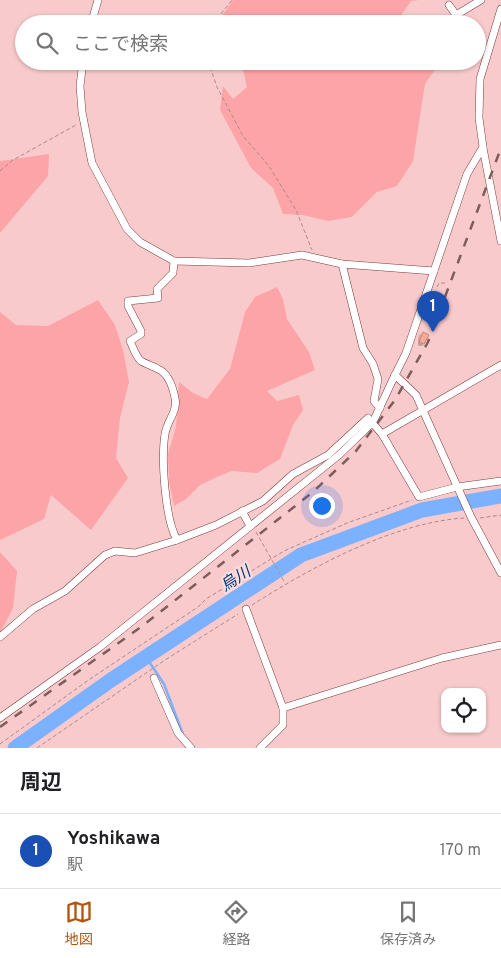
<!DOCTYPE html>
<html lang="ja">
<meta charset="utf-8">
<style>
body{margin:0;font-family:Overpass,"Noto Sans JP",sans-serif;background:#f2f2f2;color:#202124}
.controls{position:absolute;right:15px;bottom:15px;display:grid;overflow:hidden;border-radius:10px;box-shadow:0 1px 4px #0004}
.controls button{width:45px;height:45px;display:grid;place-items:center;padding:0;border:0;border-bottom:1px solid #e0e0e0;background:#fff;color:#202124;font:25px sans-serif}
.you{position:absolute;left:321px;top:505px;width:18px;height:18px;margin:-12px;border:4px solid #fff;border-radius:50%;background:#1a73e8;box-shadow:0 0 0 8px #1a73e833}
.badge{display:grid;place-items:center;width:32px;height:32px;border-radius:50%;background:#b45309;color:#fff;font-size:16px;font-weight:700}
.pin{position:absolute;translate:-50% -41px;filter:drop-shadow(0 1px 2px #0008)}
.pin::after{content:'';position:absolute;top:26px;width:18px;height:15px;background:inherit;clip-path:polygon(0 0,100% 0,50% 100%)}
.list{margin:0;padding:0;list-style:none}
h2{display:flex;justify-content:space-between;align-items:center;height:65px;margin:0;padding:0 20px;font-size:21px}
h2 small{font-size:16px;font-weight:400;color:#757577}
.list li{display:grid;grid-template-columns:32px 1fr auto;gap:15px;align-items:center;box-sizing:border-box;height:75px;padding:0 20px;border-top:1px solid #e0e0e0}
.list b{display:block;font-size:19px;white-space:nowrap}
.list p{margin:0;font-size:16px;white-space:nowrap;color:#757577}
.list em{font-size:16px;font-style:normal;color:#757577}
.icon{flex:none;width:28px;height:28px;fill:none;stroke:currentColor;stroke-width:2;stroke-linecap:round;stroke-linejoin:round}
.map{position:relative;flex:none;width:501px;height:748px;overflow:hidden}
.search{position:absolute;background:#fff;box-shadow:0 1px 4px #0004;left:15px;right:15px;top:15px;height:55px;display:flex;align-items:center;gap:12px;box-sizing:border-box;padding:0 18px;border-radius:28px;color:#757577;font-size:19px}
.sheet{height:140px;background:#fff}
nav{display:flex;justify-content:space-around;align-items:center;box-sizing:border-box;height:70px;border-top:1px solid #e0e0e0;background:#fff;font-size:14px;color:#757577}
nav a{display:grid;justify-items:center;gap:2px}
nav .on{color:#b45309}
.map>svg:first-child{display:block}
.green{fill:#fda4a8}
.lines{fill:none;stroke-linecap:round;stroke-linejoin:round}
.stream{stroke:#7bb1fe;stroke-width:2.5}
.river{stroke:#7bb1fe;stroke-width:15}
.building{fill:#f7ab95;stroke:#c78470;filter:url(#shadow)}
.street-casing{stroke:#7b3c40;stroke-width:8}
.path{stroke:#b0888a;stroke-width:1;stroke-dasharray:4 2.5;stroke-linecap:butt}
.street{stroke:#fff;stroke-width:7}
.rail{stroke:#7e5b5d;stroke-width:2.5;stroke-dasharray:9 9;stroke-linecap:butt}
.labels{text-anchor:middle;stroke-width:4.5;stroke-linejoin:round;paint-order:stroke}
.water-label{font-size:16px;font-style:italic;fill:#063570;stroke:#fbdcdc}
</style>
<div class="map">
<svg width="501" height="748" viewBox="0 0 501 748">
<defs>
<filter id="shadow"><feDropShadow dx="-2.5" dy="2.5" stdDeviation="1" flood-color="#0004"/></filter>
</defs>
<rect width="100%" height="100%" fill="#f9cacb"/>
<g class="green">
<polygon points="233,0 419,0 411,1 400,17 403,24 216,24"/>
<polygon points="241,61 441,61 425,84 413,161 397,186 377,192 352,217 328,221 303,215 283,214 273,188 251,168 220,110 223,86 233,99 247,87"/>
<polygon points="49,154 48,176 0,233 0,161"/>
<polygon points="277,287 283,299 287,319 309,352 315,370 267,391 277,401 299,395 303,410 293,425 280,459 257,473 232,471 219,476 200,485 186,499 174,506 169,481 168,454 176,427 179,382 193,393 207,399 230,369 245,312 255,297"/>
<polygon points="98,300 115,325 123,350 129,382 120,418 116,458 128,478 91,530 51,495 44,519 0,540 0,312 16,325 48,326"/>
<polygon points="0,552 17,571 13,608 0,633"/>
</g>
<g class="lines">
<polyline class="stream" points="146,657 164,684 184,737"/>
<polyline class="river" points="15,748 111,680 301,555 422,510 501,496"/>
</g>
<polygon class="building" points="423,332 429,335 424,344 419,342"/>
<g class="lines">
<g class="street-casing">
<g id="street">
<polyline points="449,5 456,15 481,0"/>
<polyline points="91,24 98,0"/>
<polyline points="83,61 80,86 82,112 92,163 127,229 140,242 174,261 249,263 302,255 342,264 434,271"/>
<polyline points="483,148 501,241"/>
<path d="M 174,261 L 173,273 L 157,289 L 158,298 L 128,301 L 128,306 L 141,331 L 141,334 L 130,341 C 133,347 136,357 141,361 C 146,364 153,366 158,369 C 168,373 173,388 175,398 C 178,411 167,421 165,434 C 161,459 165,519 177,540"/>
<polyline points="342,264 363,348 373,364 378,379 374,401 380,408"/>
<polyline points="395,375 416,395 471,517 501,573"/>
<polyline points="382,434 501,365"/>
<polyline points="242,511 250,526"/>
<polyline points="246,609 283,708 283,725 260,748"/>
<polyline points="0,637 33,609 65,591 105,555 115,551 135,553 177,540 216,525 263,501 293,474 328,455 368,418 382,434 419,497 457,487 501,481"/>
<polyline points="154,678 178,733 191,748"/>
<polyline points="283,708 442,658 501,645"/>
<polyline points="0,718 100,647 339,455 373,422 395,375 406,353 467,174 483,147 479,118 480,79 501,9"/>
</g>
</g>
<g class="path">
<polyline points="213,24 232,0"/>
<polyline points="208,61 217,87 243,136 269,166 296,210 312,250"/>
<polyline points="0,171 13,160 76,125"/>
<polyline points="437,287 439,283 445,283"/>
<polyline points="480,518 501,515"/>
<polyline points="256,532 285,583"/>
<path d="M 252,605 C 312,567 392,523 464,518"/>
<polyline points="0,744 90,679 198,607 206,599 284,551 347,523 412,500"/>
<polyline points="37,748 165,660 238,614"/>
</g>
<use href="#street" class="street"/>
<polyline class="rail" points="0,727 141,627 313,492 356,451 395,400 428,342 501,148"/>
</g>
<g class="labels">
<g class="water-label">
<text transform="translate(235 578) rotate(-33)" y="6">烏川</text>
</g>
</g>
</svg>
<div class="controls">
<button><svg class="icon" aria-label="locate" viewBox="0 0 24 24"><circle cx="12" cy="12" r="6"/><path d="M12 2v4M12 18v4M2 12h4M18 12h4"/></svg></button>
</div>
<div class="you"></div>
<div class="pin badge" style="left:433px;top:332px;background:#1a4fb4">1</div>
<div class="search"><svg class="icon" aria-label="search" viewBox="0 0 24 24"><circle cx="10" cy="10" r="6"/><path d="M15 15l6 6"/></svg>ここで検索</div>
</div>
<section class="sheet">
<h2>周辺<small></small></h2>
<ul class="list">
<li><span class="badge" style="background:#1a4fb4">1</span><div><b>Yoshikawa</b><p>駅</p></div><em>170 m</em></li>
</ul>
</section>
<nav>
<a class="on"><svg class="icon" aria-label="map" viewBox="0 0 24 24"><path d="M3 6l6-2 6 2 6-2v14l-6 2-6-2-6 2zM9 4v14M15 6v14"/></svg>地図</a>
<a><svg class="icon" aria-label="directions" viewBox="0 0 24 24"><path d="M12 3l9 9-9 9-9-9zM9 14v-3h6M13 9l2 2-2 2"/></svg>経路</a>
<a><svg class="icon" aria-label="saved" viewBox="0 0 24 24"><path d="M7 4h10v16l-5-4-5 4z"/></svg>保存済み</a>
</nav>
